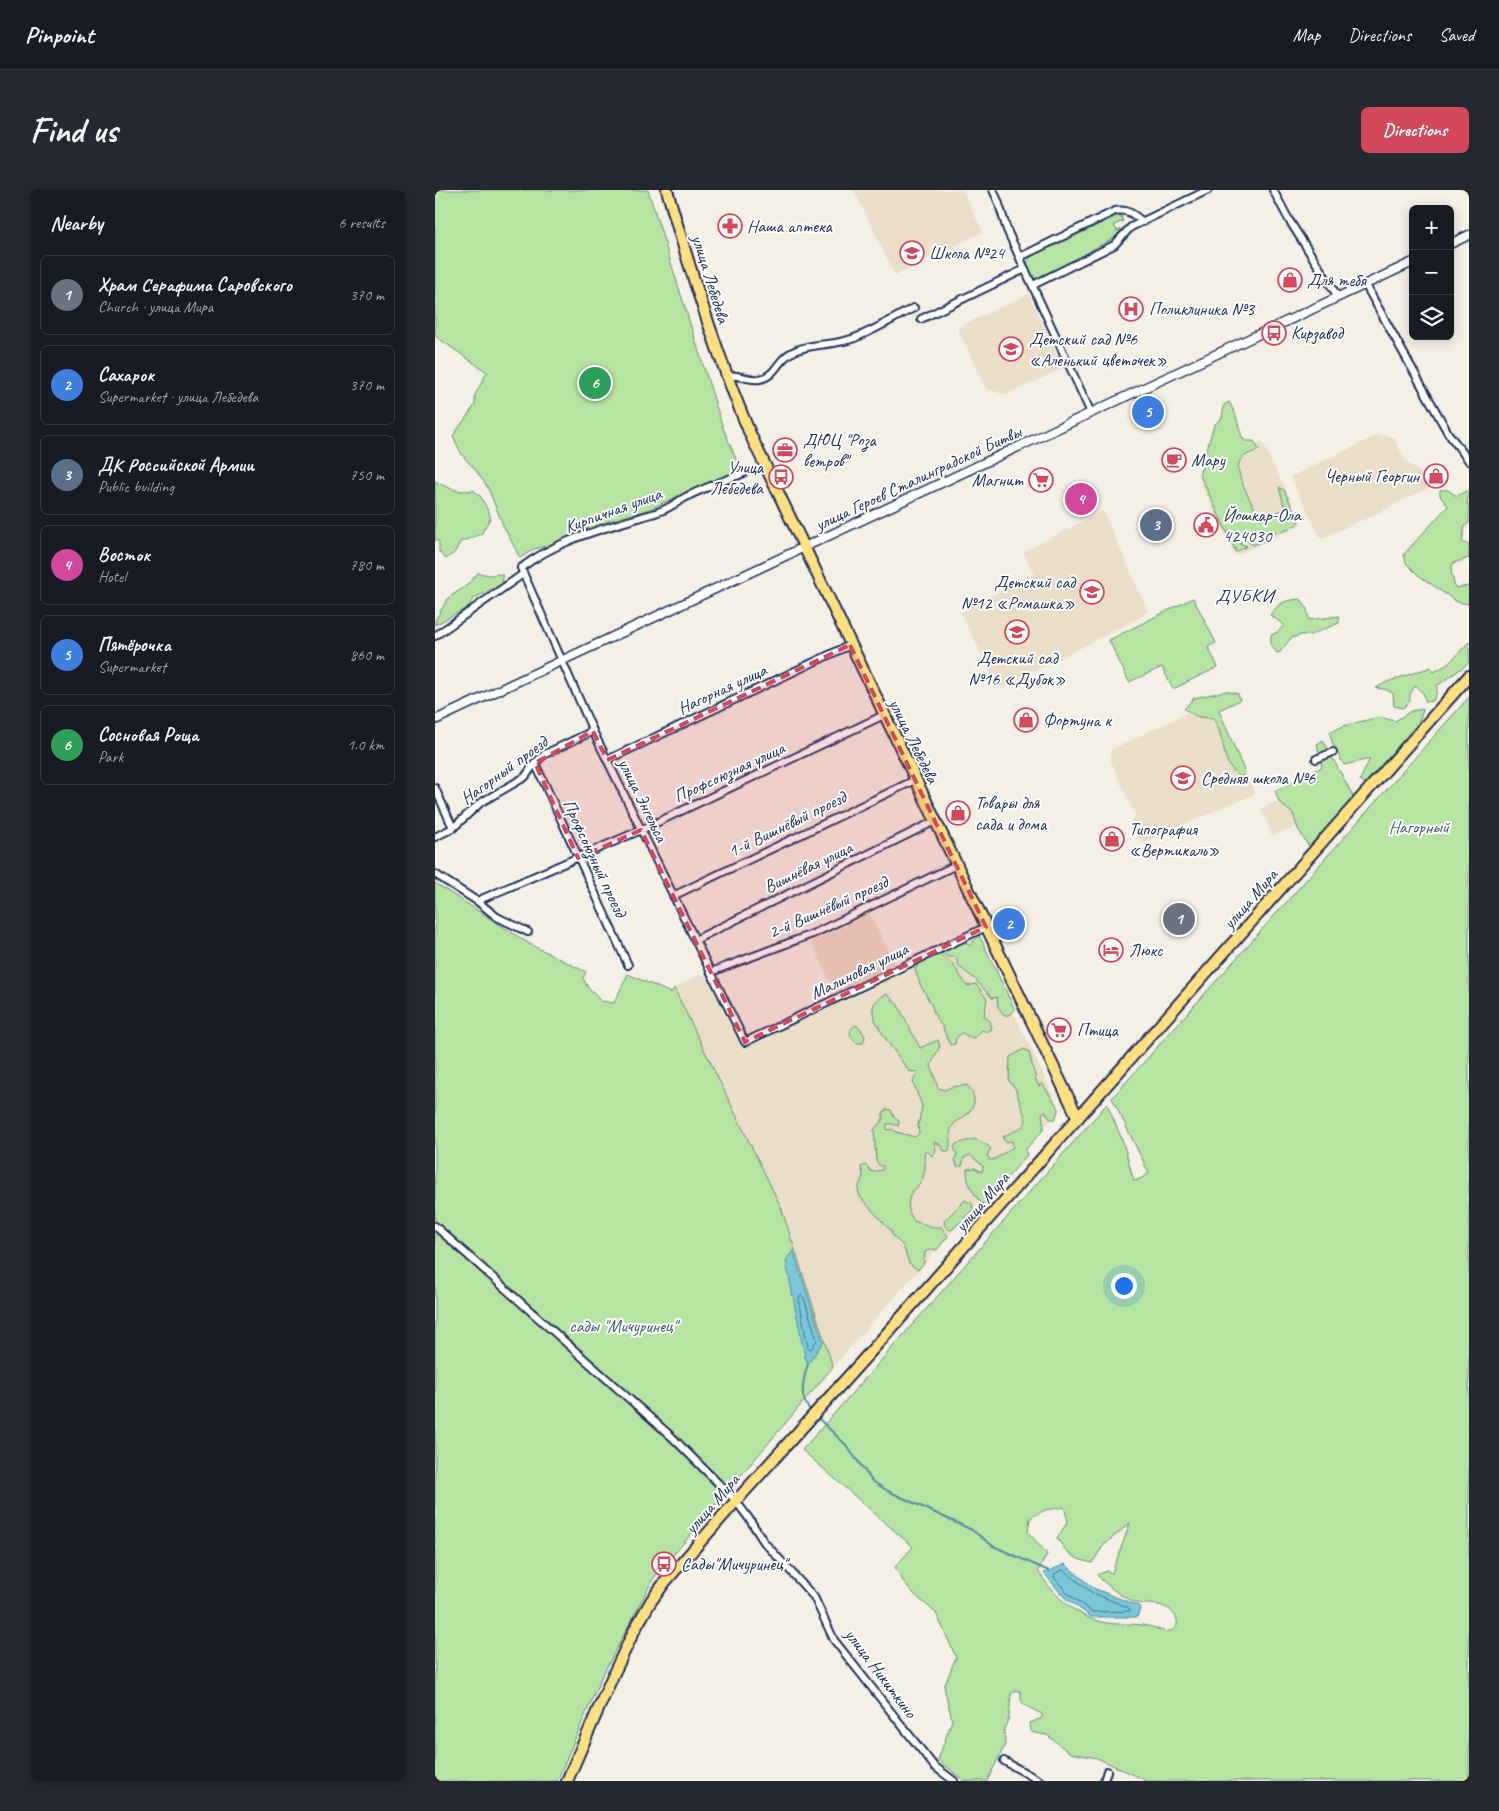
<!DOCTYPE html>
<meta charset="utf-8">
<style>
body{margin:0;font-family:Caveat,sans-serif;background:#242831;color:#f1f3f6}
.controls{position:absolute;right:15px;top:15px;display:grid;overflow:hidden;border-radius:8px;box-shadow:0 2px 12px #0003}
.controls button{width:45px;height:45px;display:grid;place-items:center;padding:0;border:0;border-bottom:1px solid #363941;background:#171b24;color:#f1f3f6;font:25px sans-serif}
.you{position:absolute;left:688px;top:1095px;width:18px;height:18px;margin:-12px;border:4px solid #fff;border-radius:50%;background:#1a73e8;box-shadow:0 0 0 8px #1a73e833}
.badge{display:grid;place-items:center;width:32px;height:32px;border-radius:50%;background:#d1495b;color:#fff;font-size:16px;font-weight:700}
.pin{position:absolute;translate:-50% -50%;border:2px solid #fff;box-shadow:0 1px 5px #0006}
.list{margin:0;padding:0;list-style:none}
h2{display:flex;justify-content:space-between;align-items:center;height:65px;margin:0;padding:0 20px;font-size:21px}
h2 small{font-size:16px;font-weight:400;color:#9ea1a6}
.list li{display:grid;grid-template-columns:32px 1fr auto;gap:15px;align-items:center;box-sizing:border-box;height:80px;margin:0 10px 10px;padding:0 10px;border:1px solid #363941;border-radius:8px}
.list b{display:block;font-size:19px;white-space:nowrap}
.list p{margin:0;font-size:16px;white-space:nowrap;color:#9ea1a6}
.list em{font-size:16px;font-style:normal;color:#9ea1a6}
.icon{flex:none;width:28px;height:28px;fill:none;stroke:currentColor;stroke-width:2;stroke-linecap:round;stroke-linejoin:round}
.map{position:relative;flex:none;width:1034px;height:1591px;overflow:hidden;border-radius:8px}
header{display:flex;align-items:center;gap:30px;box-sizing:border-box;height:70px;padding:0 25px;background:#171b24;border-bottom:1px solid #363941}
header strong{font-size:24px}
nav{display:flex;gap:28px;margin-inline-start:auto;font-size:18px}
.intro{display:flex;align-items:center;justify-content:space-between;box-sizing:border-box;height:120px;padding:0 30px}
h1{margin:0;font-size:35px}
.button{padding:12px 22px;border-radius:8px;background:#d1495b;color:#fff;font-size:18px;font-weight:700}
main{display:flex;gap:30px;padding:0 30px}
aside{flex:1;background:#171b24;border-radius:8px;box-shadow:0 2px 12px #0003}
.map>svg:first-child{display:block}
.built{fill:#eadec9}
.green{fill:#b6e4a2;stroke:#688a80;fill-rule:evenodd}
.water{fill:#7ac8d7;stroke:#548ba7}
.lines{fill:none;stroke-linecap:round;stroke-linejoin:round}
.shore{stroke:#416c8e;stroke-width:1}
.stream{stroke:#548ba7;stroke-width:2}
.minor-casing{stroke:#1b2f5e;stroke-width:10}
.tertiary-casing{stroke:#1b2f5e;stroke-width:11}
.primary-casing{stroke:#1b2f5e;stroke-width:14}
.minor{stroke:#fff;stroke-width:6}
.tertiary{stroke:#fff;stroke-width:8}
.primary{stroke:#ffdf80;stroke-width:10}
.marked{fill:#d1495b;fill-opacity:0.2;stroke:#d1495b;stroke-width:4;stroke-dasharray:10 6;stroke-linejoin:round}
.labels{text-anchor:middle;stroke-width:4;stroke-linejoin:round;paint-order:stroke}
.poi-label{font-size:18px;fill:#1b2f5e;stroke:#fff;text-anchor:start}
.street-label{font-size:18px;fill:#1b2f5e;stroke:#fff}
.park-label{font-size:18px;fill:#425c6f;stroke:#fff}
.neighbourhood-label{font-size:19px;letter-spacing:1px;fill:#1b2f5e;stroke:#fff}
</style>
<header>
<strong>Pinpoint</strong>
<nav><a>Map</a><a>Directions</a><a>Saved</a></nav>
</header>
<div class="intro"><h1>Find us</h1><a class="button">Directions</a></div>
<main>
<aside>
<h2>Nearby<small>6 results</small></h2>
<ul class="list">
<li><span class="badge" style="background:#6b7280">1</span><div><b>Храм Серафима Саровского</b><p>Church · улица Мира</p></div><em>370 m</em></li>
<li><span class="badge" style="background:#3f7fe0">2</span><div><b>Сахарок</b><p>Supermarket · улица Лебедева</p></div><em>370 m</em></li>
<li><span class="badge" style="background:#5c6f8a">3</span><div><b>ДК Российской Армии</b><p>Public building</p></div><em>750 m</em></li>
<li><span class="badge" style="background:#d1479c">4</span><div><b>Восток</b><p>Hotel</p></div><em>780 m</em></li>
<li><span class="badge" style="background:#3f7fe0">5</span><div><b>Пятёрочка</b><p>Supermarket</p></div><em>860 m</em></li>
<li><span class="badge" style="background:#2e9e5b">6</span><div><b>Сосновая Роща</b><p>Park</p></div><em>1.0 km</em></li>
</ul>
</aside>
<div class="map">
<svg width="1034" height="1591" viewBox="0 0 1034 1591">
<rect width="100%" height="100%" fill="#f5f0e6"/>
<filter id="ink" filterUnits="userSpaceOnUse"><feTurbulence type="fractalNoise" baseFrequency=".02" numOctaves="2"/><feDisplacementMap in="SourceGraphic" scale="10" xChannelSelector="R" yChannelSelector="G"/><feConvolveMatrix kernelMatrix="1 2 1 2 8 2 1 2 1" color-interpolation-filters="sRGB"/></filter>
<g filter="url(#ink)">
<g class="built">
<polygon points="419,0 528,0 548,42 460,85"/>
<polygon points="594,104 628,178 572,205 551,199 522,138"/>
<polygon points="942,245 959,247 970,270 986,283 993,298 927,331 926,330 886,349 855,287"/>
<polygon points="827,251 867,334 800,366 761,283"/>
<polygon points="668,321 713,420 708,426 564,499 525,422 599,384 588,362"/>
<polygon points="777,511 820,604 707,653 696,631 701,627 676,572 675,560"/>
<polygon points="864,603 876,631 837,646 826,618"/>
<polygon points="434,721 460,775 401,804 375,749"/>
<polygon points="540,746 594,854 625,920 398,1177 346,1017 239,798 266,784 275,788 305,855 332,842 334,845 366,828"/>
</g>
<g class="green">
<polygon points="0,0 213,0 288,238 306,281 253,301 218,318 174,331 112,356 99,359 85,368 68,335 53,298 40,279 27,265 18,246 40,215 40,205 52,182 0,146"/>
<path d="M 682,26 L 686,26 L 688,31 L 679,35 L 682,41 L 691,37 L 685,45 L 656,60 L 655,65 L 605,90 L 598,88 C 593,79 588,74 597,66 Z"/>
<path d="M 794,212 L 800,223 L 807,247 L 810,251 L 819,251 L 824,260 C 816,263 807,265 804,273 C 800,286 819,316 825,329 L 850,319 L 844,297 L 849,300 L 864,331 C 857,341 847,342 835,342 L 833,349 L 818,355 L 811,350 L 804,353 L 812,356 L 801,362 L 766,287 L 765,282 L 779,235 L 787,228 L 789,215 Z"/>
<path d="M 0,291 C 13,298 23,303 38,300 L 46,307 L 56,327 L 46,344 L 25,352 L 20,362 L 11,369 L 4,362 L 4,351 L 0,350 Z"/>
<polygon points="1005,300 1013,300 1022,306 1031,301 1034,303 1032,314 1034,316 1034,333 1030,336 1027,352 1032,354 1034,353 1034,368 1018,373 1016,381 1020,398 1034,396 1034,414 1022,412 983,385 971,373 969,364 1013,316 1005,306"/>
<polygon points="43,383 54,385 67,384 68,394 39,408 33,417 0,435 0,431 13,408 31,396"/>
<polygon points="758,408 781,453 773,457 783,477 738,499 727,477 694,492 674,450"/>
<path d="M 866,409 L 872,419 L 874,430 L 904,426 L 904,433 L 875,445 L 866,445 L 856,448 L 845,462 L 842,463 C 836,457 835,452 836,445 L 843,442 L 849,435 L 835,425 C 844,412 851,410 866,409 Z"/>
<polygon points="1034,452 1034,473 1002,496 1002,502 998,511 991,512 988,503 980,496 975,504 975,511 968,518 959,516 958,503 949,499 941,498 952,492 996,477 999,482 1013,474"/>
<path d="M 791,501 L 803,504 L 805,510 L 784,520 L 810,583 L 805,587 C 789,574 791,565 786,547 C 785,541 781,534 778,528 L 763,527 L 749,519 L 759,508 Z"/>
<path d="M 1034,507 L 1034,1591 L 709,1591 L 708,1589 L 662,1568 L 635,1563 L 612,1545 L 599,1543 L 596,1541 L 595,1533 L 607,1528 L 607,1524 L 589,1515 L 586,1510 L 586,1502 L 582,1500 L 576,1504 L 574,1528 L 569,1539 L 570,1555 L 552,1591 L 529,1591 L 503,1570 L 517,1530 L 509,1497 L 521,1467 L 501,1423 L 479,1404 L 468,1391 L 460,1377 L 478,1357 L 367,1260 L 672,914 L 688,952 L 699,991 L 707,988 L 714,983 L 677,908 ZM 629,1317 L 633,1331 L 622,1348 C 633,1365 637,1368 657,1373 L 669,1355 L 695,1333 L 677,1383 L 672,1381 L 662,1385 C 671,1395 689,1409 702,1413 C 712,1415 724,1413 732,1418 C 740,1422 749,1437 735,1441 C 728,1443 720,1437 713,1436 C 699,1433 685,1435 671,1433 C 642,1428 618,1405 603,1381 L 612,1364 L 593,1342 L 595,1328 L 610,1320 Z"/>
<path d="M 988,519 C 985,541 948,579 931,594 L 925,590 L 935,569 L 909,575 L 897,552 L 895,543 L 908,536 L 944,527 L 960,531 L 976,521 Z"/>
<polygon points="888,550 918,606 914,620 878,658 872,654 863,639 858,624 844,612 840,601 887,577 882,554"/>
<polygon points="0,693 93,753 151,782 148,788 153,798 166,811 179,813 193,784 236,803 239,798 346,1017 398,1177 218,1389 166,1488 122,1591 0,1591"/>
<polygon points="544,745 580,820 575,825 569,825 563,817 562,807 557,808 539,788 524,777 521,767 513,767 505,762 520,754 529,752 535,756"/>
<path d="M 505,765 L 517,773 L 532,796 L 541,794 L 552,809 L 549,826 L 555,831 L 557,839 L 552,842 L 547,840 L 540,848 L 534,847 L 527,843 L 521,848 L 520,854 L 515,855 L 507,836 L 501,828 L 496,814 L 485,794 L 480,779 C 485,770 495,768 505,765 Z"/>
<path d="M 452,804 L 463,815 L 485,858 L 503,850 L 505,856 L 496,875 L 503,898 L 510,900 L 516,897 L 532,895 C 544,909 540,919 526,929 C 522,932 519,932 517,937 C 514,944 516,954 514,961 L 509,961 L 504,954 L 499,952 L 501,960 L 497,966 L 492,961 L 489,963 C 491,973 491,984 485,993 C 483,997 480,999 477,1002 C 471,1013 473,1022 479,1031 L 498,1037 L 506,1037 L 513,1046 L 502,1060 L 496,1059 L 490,1062 L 489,1073 L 483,1080 L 474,1073 L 468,1056 L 457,1045 L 456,1041 L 425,1007 L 423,999 L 428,986 L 426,977 L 431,975 L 437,982 L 447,980 L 448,976 L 445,976 L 441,971 L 439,940 L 448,929 L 448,923 L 452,919 L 456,920 L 459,927 L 464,931 L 463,936 L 458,934 L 452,934 L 452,940 L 457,939 L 461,942 L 480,947 L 484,943 L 483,936 L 487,916 L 478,892 L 482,882 L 474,881 C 465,868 435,833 438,817 C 440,810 446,807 452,804 Z"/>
<path d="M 421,835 L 426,839 L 430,847 L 428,853 L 421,853 C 415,847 412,840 421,835 Z"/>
<path d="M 589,859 L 594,862 L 601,890 L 604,896 L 607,893 L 624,919 L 620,929 L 615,929 L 610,921 L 607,923 L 609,939 L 591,959 L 592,965 L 549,1015 C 539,1007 531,992 532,979 L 540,978 L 547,982 L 548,976 L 535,965 L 529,968 L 527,976 L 522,976 L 520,969 L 522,964 L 519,957 L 521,954 L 540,949 L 552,955 L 556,959 L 552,965 L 555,970 L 560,969 L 578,957 L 577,951 L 571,952 L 568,949 L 569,946 C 577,941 589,940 591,930 L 580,898 L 574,891 L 575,867 Z"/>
<polygon points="530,1010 537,1014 538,1019 519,1038 515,1040 510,1036 509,1031"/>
</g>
<g class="water">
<polygon points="358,1060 388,1152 373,1174 370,1167 351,1071"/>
<polygon points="630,1374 658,1398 706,1417 702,1427 656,1427 629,1407 609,1383"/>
</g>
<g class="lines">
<g class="shore">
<polygon points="366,1106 369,1108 382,1150 376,1159 373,1158 364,1109"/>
<polygon points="628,1380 656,1402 694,1418 695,1421 657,1422 632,1403 619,1387 620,1384"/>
</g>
<g class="stream">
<path d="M 373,1174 C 368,1190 363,1208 376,1221"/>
<polyline points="381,1226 411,1255 437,1291 453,1301 537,1340 558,1356 614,1381"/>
</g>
<g class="minor-casing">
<g id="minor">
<polyline points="558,0 563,11 572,40 656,223"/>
<polyline points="838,0 854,30 903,107"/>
<path d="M 585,67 L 680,21 C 693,19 698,24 708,32"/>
<polyline points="930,94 1013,243 1034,271"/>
<polyline points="598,95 679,55 696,37 773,0"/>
<polyline points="486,129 590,79"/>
<path d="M 291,186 C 303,183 313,191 325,189 C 340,186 342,172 354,164 C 372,153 393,156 413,150 C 432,145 460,127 479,118"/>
<path d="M 309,283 C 291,290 271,297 253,306 C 243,311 234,319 223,322 C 176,337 126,347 86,378 L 158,541 L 310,852 L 551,737"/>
<polyline points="0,446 88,384"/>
<polyline points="881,569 898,562"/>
<polyline points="172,570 415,455"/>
<polyline points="100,573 193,775"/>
<polyline points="0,598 18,638"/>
<polyline points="0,647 18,638 45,613 90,587 100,573 110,564 158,541"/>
<polyline points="0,684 42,711 62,727 93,742"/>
<polyline points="238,706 480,590"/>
<polyline points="42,711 206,640 449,525"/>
<polyline points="260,750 500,631"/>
<polyline points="276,782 380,743 521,675"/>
<polyline points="0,1036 237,1247 301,1311 315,1330 329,1352 379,1407 399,1450 499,1576 519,1591"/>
<polyline points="569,1571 605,1591"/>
<polyline points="669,1591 672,1581"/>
</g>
</g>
<g class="tertiary-casing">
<g id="tertiary">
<polyline points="1015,54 1034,45"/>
<polyline points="0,530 978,72"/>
</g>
</g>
<g class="primary-casing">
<g id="primary">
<path d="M 232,0 C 256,84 282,166 316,246 L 643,928"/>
<polyline points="132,1591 179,1483 200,1439 216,1411 230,1392 301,1311 447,1149 1034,486"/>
</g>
</g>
<use href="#minor" class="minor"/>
<use href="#tertiary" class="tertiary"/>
<use href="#primary" class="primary"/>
</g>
</g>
<path class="marked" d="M 415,455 L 551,737 L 310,852 L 206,640 L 143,668 L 100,573 L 158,541 L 172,570 Z"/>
<defs>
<g id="pharmacy-ring" transform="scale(1.25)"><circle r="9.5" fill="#fff" stroke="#d1495b" stroke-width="1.5"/><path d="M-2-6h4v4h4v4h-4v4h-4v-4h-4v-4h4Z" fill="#d1495b"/></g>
<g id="school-ring" transform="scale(1.25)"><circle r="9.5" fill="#fff" stroke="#d1495b" stroke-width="1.5"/><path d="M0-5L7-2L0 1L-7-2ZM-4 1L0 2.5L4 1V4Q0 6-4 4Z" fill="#d1495b"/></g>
<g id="shop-ring" transform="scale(1.25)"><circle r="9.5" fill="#fff" stroke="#d1495b" stroke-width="1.5"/><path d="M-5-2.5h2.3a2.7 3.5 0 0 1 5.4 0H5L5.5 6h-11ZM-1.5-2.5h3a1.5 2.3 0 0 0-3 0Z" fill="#d1495b"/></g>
<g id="hospital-ring" transform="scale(1.25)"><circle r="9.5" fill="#fff" stroke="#d1495b" stroke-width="1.5"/><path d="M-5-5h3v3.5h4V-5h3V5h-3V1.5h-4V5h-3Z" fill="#d1495b"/></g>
<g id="bus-ring" transform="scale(1.25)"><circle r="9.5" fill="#fff" stroke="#d1495b" stroke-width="1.5"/><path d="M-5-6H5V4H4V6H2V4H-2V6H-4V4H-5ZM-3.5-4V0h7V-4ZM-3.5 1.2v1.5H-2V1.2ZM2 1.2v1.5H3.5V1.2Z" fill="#d1495b"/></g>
<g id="office-ring" transform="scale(1.25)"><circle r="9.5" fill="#fff" stroke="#d1495b" stroke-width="1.5"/><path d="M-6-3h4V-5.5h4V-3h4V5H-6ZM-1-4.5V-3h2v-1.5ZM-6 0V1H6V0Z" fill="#d1495b"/></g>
<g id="cafe-ring" transform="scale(1.25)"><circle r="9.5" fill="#fff" stroke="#d1495b" stroke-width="1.5"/><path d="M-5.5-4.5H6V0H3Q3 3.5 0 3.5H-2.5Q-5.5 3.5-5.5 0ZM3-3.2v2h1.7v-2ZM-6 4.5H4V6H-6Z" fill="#d1495b"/></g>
<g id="supermarket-ring" transform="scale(1.25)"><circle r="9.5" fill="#fff" stroke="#d1495b" stroke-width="1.5"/><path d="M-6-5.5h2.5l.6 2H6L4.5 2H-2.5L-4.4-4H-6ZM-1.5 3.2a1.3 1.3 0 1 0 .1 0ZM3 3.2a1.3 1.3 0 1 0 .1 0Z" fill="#d1495b"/></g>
<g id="civic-ring" transform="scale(1.25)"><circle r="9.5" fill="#fff" stroke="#d1495b" stroke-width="1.5"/><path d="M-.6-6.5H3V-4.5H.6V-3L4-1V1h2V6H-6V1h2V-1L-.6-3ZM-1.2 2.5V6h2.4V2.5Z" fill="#d1495b"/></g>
<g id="hotel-ring" transform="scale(1.25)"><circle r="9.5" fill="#fff" stroke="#d1495b" stroke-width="1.5"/><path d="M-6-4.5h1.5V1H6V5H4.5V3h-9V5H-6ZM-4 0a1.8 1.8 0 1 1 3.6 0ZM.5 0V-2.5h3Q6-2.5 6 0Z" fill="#d1495b"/></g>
</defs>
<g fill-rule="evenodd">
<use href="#pharmacy-ring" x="295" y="36"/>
<use href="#school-ring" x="477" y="63"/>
<use href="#shop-ring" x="855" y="90"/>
<use href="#hospital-ring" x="696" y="119"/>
<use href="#bus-ring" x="839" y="143"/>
<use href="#school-ring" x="576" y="159"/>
<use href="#office-ring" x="350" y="260"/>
<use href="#cafe-ring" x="739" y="270"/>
<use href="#shop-ring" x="1001" y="286"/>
<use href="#bus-ring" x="346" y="287"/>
<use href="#supermarket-ring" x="606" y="290"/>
<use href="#civic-ring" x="771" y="335"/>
<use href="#school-ring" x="657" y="402"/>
<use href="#school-ring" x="582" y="442"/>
<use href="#shop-ring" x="591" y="530"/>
<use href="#school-ring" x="748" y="588"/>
<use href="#shop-ring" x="523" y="623"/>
<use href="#shop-ring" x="677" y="649"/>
<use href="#hotel-ring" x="676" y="760"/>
<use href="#supermarket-ring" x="624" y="840"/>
<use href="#bus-ring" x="229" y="1374"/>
</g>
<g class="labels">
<g class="poi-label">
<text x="312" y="42">Наша аптека</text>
<text x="494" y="69">Школа №24</text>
<text x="872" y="96">Для тебя</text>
<text x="714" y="125">Поликлиника №3</text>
<text x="856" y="149">Кирзавод</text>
<text x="594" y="155">Детский сад №6<tspan x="594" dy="21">«Аленький цветочек»</tspan></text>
<text x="368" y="256">ДЮЦ "Роза<tspan x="368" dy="21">ветров"</tspan></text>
<text x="756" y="276">Мару</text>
<text x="328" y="283" text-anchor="end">Улица<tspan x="328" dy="21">Лебедева</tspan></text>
<text x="984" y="292" text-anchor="end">Черный Георгин</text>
<text x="588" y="296" text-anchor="end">Магнит</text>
<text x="788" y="331">Йошкар-Ола<tspan x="788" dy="21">424030</tspan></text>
<text x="640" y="398" text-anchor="end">Детский сад<tspan x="640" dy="21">№12 «Ромашка»</tspan></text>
<text x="582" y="474" text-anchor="middle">Детский сад<tspan x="582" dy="21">№16 «Дубок»</tspan></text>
<text x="608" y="536">Фортуна к</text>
<text x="766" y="594">Средняя школа №6</text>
<text x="540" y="619">Товары для<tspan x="540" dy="21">сада и дома</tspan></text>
<text x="694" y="645">Типография<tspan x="694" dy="21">«Вертикаль»</tspan></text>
<text x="694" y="766">Люкс</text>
<text x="642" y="846">Птица</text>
<text x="246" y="1380">Сады"Мичуринец"</text>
</g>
<g class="street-label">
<text transform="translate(276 89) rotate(73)" y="6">улица Лебедева</text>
<text transform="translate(483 288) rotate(-25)" y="6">улица Героев Сталинградской Битвы</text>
<text transform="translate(178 320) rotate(-20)" y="6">Кирпичная улица</text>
<text transform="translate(287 499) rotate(-25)" y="6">Нагорная улица</text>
<text transform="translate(479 551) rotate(64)" y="6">улица Лебедева</text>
<text transform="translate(69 580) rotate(-36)" y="6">Нагорный проезд</text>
<text transform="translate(294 582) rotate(-25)" y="6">Профсоюзная улица</text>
<text transform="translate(208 610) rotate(64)" y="6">улица Энгельса</text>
<text transform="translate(352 634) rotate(-26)" y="6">1-й Вишнёвый проезд</text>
<text transform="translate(160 668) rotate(65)" y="6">Профсоюзный проезд</text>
<text transform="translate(373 677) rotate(-26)" y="6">Вишнёвая улица</text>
<text transform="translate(815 709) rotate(-49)" y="6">улица Мира</text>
<text transform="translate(393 717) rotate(-24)" y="6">2-й Вишнёвый проезд</text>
<text transform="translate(424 781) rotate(-26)" y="6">Малиновая улица</text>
<text transform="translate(547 1012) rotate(-49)" y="6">улица Мира</text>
<text transform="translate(277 1314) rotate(-49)" y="6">улица Мира</text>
<text transform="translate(446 1483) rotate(53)" y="6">улица Никиткино</text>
</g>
<g class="park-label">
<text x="984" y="643">Нагорный</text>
<text x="188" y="1142">сады "Мичуринец"</text>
</g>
<g class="neighbourhood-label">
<text x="810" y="412">ДУБКИ</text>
</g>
</g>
</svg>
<div class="controls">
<button>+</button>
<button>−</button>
<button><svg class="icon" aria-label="layers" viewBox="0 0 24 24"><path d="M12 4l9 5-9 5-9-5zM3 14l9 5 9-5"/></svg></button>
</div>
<div class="you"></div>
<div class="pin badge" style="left:744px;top:729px;background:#6b7280">1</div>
<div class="pin badge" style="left:574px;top:734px;background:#3f7fe0">2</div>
<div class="pin badge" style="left:721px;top:335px;background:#5c6f8a">3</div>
<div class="pin badge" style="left:646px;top:309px;background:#d1479c">4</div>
<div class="pin badge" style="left:713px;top:222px;background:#3f7fe0">5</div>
<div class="pin badge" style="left:160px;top:193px;background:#2e9e5b">6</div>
</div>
</main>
